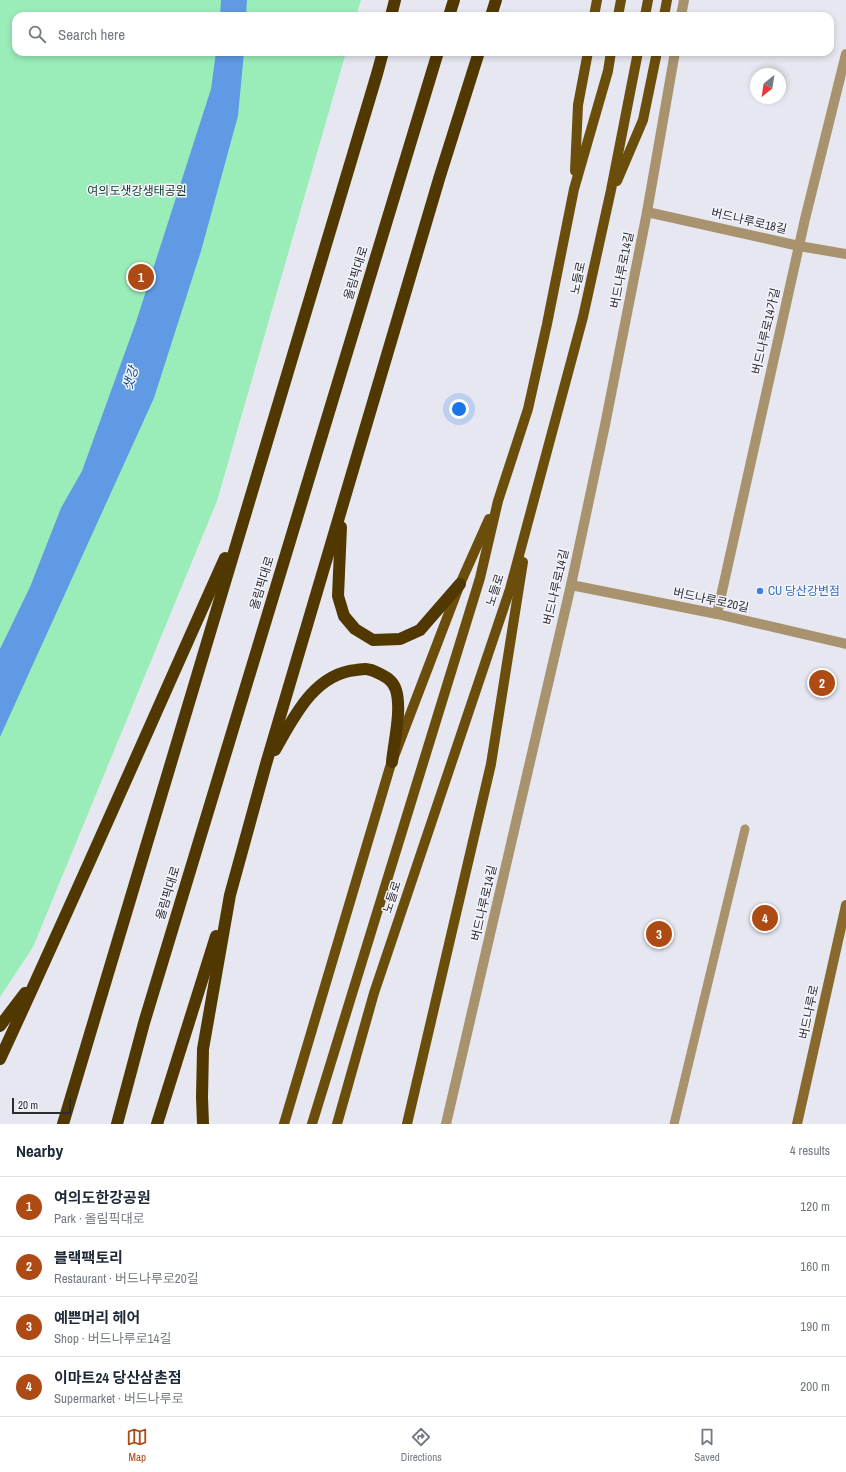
<!DOCTYPE html>
<meta charset="utf-8">
<style>
body{margin:0;font-family:"Archivo Narrow","Noto Sans KR",sans-serif;background:#f6f6f7;color:#1f2937}
.compass{position:absolute;left:750px;top:68px;width:36px;height:36px;border-radius:50%;background:#fff;box-shadow:0 2px 6px #0003;rotate:210deg}
.scale{position:absolute;left:12px;bottom:10px;width:59px;box-sizing:border-box;padding-left:4px;border:2px solid #2c2c30;border-top:0;font-size:11px;line-height:14px;white-space:nowrap;color:#2c2c30;-webkit-text-stroke:3px #f4f4fd;paint-order:stroke}
.you{position:absolute;left:459px;top:409px;width:14px;height:14px;margin:-10px;border:3px solid #fff;border-radius:50%;background:#1a73e8;box-shadow:0 0 0 6px #1a73e833}
.badge{display:grid;place-items:center;width:26px;height:26px;border-radius:50%;background:#ae4b14;color:#fff;font-size:13px;font-weight:700}
.pin{position:absolute;translate:-50% -50%;border:2px solid #fff;box-shadow:0 1px 4px #0006}
.list{margin:0;padding:0;list-style:none}
h2{display:flex;justify-content:space-between;align-items:center;height:52px;margin:0;padding:0 16px;font-size:17px}
h2 small{font-size:13px;font-weight:400;color:#747a83}
.list li{display:grid;grid-template-columns:26px 1fr auto;gap:12px;align-items:center;box-sizing:border-box;height:60px;padding:0 16px;border-top:1px solid #e0e1e3}
.list b{display:block;font-size:15px;white-space:nowrap}
.list p{margin:0;font-size:13px;white-space:nowrap;color:#747a83}
.list em{font-size:13px;font-style:normal;color:#747a83}
.icon{flex:none;width:22px;height:22px;fill:none;stroke:currentColor;stroke-width:2;stroke-linecap:round;stroke-linejoin:round}
.map{position:relative;flex:none;width:846px;height:1124px;overflow:hidden}
.search{position:absolute;background:#fff;box-shadow:0 2px 6px #0003;left:12px;right:12px;top:12px;height:44px;display:flex;align-items:center;gap:10px;box-sizing:border-box;padding:0 14px;border-radius:12px;color:#747a83;font-size:15px}
.sheet{height:292px;background:#fff}
nav{display:flex;justify-content:space-around;align-items:center;box-sizing:border-box;height:56px;border-top:1px solid #e0e1e3;background:#fff;font-size:11px;color:#747a83}
nav a{display:grid;justify-items:center;gap:2px}
nav .on{color:#ae4b14}
.map>svg:first-child{display:block}
.green{fill:#9aedb9}
.water{fill:#609ae5}
.lines{fill:none;stroke-linecap:round;stroke-linejoin:round}
.lane{stroke:#a8936e;stroke-width:9}
.street{stroke:#a8936e;stroke-width:10}
.secondary{stroke:#89692e;stroke-width:10}
.primary{stroke:#6c4e0c;stroke-width:10}
.highway{stroke:#513800;stroke-width:12}
.shop-dot{fill:#3f7fe0;stroke:#f4f4fd;stroke-width:1.5}
.labels{text-anchor:middle;stroke-width:3;stroke-linejoin:round;paint-order:stroke}
.park-label{font-size:12px;fill:#0f3922;stroke:#f4f4fd}
.street-label{font-size:12px;fill:#2c2c30;stroke:#f4f4fd}
.shop-label{font-size:12px;fill:#366cbe;stroke:#f4f4fd;text-anchor:start}
.water-label{font-size:13px;font-style:italic;fill:#0b478a;stroke:#f4f4fd}
</style>
<div class="map">
<svg width="846" height="1124" viewBox="0 0 846 1124">
<rect width="100%" height="100%" fill="#e6e7f0"/>
<polygon class="green" points="0,0 361,0 356,16 16,16 16,52 346,52 217,501 33,947 0,997"/>
<g class="water">
<polygon points="221,0 247,0 246,16 220,16"/>
<polygon points="216,52 244,52 238,116 201,251 154,398 0,737 0,649 30,587 61,508 82,471 136,322 211,89"/>
</g>
<g class="lines">
<polyline class="lane" points="674,1124 745,829"/>
<g class="street">
<polyline points="681,16 684,0"/>
<polyline points="647,212 799,246 846,254"/>
<polyline points="571,585 717,614 846,644"/>
<polyline points="717,614 805,219 846,54"/>
<polyline points="446,1124 571,585 605,425 647,212 675,52"/>
</g>
<polyline class="secondary" points="797,1124 846,905"/>
<g class="primary">
<polyline points="594,16 597,0"/>
<polyline points="618,16 621,0"/>
<polyline points="645,16 648,0"/>
<polyline points="664,16 667,0"/>
<polyline points="575,171 578,105 588,52"/>
<polyline points="617,181 643,120 657,52"/>
<polyline points="284,1124 390,767 460,584 489,519"/>
<polyline points="312,1124 480,578 498,501 528,409 547,324 574,189 608,71 611,52"/>
<polyline points="337,1124 374,993 510,589 583,317 611,190 638,52"/>
<polyline points="407,1124 491,764 523,562"/>
</g>
<g class="highway">
<polyline points="391,16 395,0"/>
<polyline points="449,16 454,0"/>
<polyline points="491,16 496,0"/>
<polyline points="341,527 338,596 344,616 355,629 373,640 400,639 420,630 460,584"/>
<path d="M 275,750 C 294,717 314,674 356,670 C 364,669 369,668 376,672 C 385,676 393,680 396,690 C 402,710 394,741 392,762"/>
<polyline points="0,1026 25,993"/>
<path d="M 0,1059 C 77,893 150,725 225,558"/>
<polyline points="63,1124 377,74 383,52"/>
<polyline points="117,1124 144,1023 438,52"/>
<polyline points="157,1124 216,936"/>
<polyline points="203,1124 202,1097 203,1049 230,895 266,764 439,179 479,52"/>
</g>
</g>
<circle class="shop-dot" cx="760" cy="591" r="4"/>
<g class="labels">
<g class="park-label">
<text x="137" y="195">여의도샛강생태공원</text>
</g>
<g class="street-label">
<text transform="translate(749 221) rotate(13)" y="4">버드나루로18길</text>
<text transform="translate(622 270) rotate(-79)" y="4">버드나루로14길</text>
<text transform="translate(356 273) rotate(-73)" y="4">올림픽대로</text>
<text transform="translate(578 278) rotate(-78)" y="4">노들로</text>
<text transform="translate(766 331) rotate(-77)" y="4">버드나루로14가길</text>
<text transform="translate(262 583) rotate(-73)" y="4">올림픽대로</text>
<text transform="translate(556 587) rotate(-77)" y="4">버드나루로14길</text>
<text transform="translate(495 590) rotate(-72)" y="4">노들로</text>
<text transform="translate(711 600) rotate(12)" y="4">버드나루로20길</text>
<text transform="translate(168 893) rotate(-73)" y="4">올림픽대로</text>
<text transform="translate(392 897) rotate(-72)" y="4">노들로</text>
<text transform="translate(484 903) rotate(-77)" y="4">버드나루로14길</text>
<text transform="translate(809 1012) rotate(-78)" y="4">버드나루로</text>
</g>
<g class="shop-label">
<text x="768" y="595">CU 당산강변점</text>
</g>
<g class="water-label">
<text transform="translate(130 378) rotate(-73)" y="5">샛강</text>
</g>
</g>
</svg>
<svg class="compass" viewBox="-18 -18 36 36"><path d="M0-13l5 13h-10z" fill="#e53935"/><path d="M0 13l5-13h-10z" fill="#747a83"/></svg>
<div class="scale">20 m</div>
<div class="you"></div>
<div class="pin badge" style="left:141px;top:277px">1</div>
<div class="pin badge" style="left:822px;top:683px">2</div>
<div class="pin badge" style="left:659px;top:934px">3</div>
<div class="pin badge" style="left:765px;top:918px">4</div>
<div class="search"><svg class="icon" aria-label="search" viewBox="0 0 24 24"><circle cx="10" cy="10" r="6"/><path d="M15 15l6 6"/></svg>Search here</div>
</div>
<section class="sheet">
<h2>Nearby<small>4 results</small></h2>
<ul class="list">
<li><span class="badge">1</span><div><b>여의도한강공원</b><p>Park · 올림픽대로</p></div><em>120 m</em></li>
<li><span class="badge">2</span><div><b>블랙팩토리</b><p>Restaurant · 버드나루로20길</p></div><em>160 m</em></li>
<li><span class="badge">3</span><div><b>예쁜머리 헤어</b><p>Shop · 버드나루로14길</p></div><em>190 m</em></li>
<li><span class="badge">4</span><div><b>이마트24 당산삼촌점</b><p>Supermarket · 버드나루로</p></div><em>200 m</em></li>
</ul>
</section>
<nav>
<a class="on"><svg class="icon" aria-label="map" viewBox="0 0 24 24"><path d="M3 6l6-2 6 2 6-2v14l-6 2-6-2-6 2zM9 4v14M15 6v14"/></svg>Map</a>
<a><svg class="icon" aria-label="directions" viewBox="0 0 24 24"><path d="M12 3l9 9-9 9-9-9zM9 14v-3h6M13 9l2 2-2 2"/></svg>Directions</a>
<a><svg class="icon" aria-label="saved" viewBox="0 0 24 24"><path d="M7 4h10v16l-5-4-5 4z"/></svg>Saved</a>
</nav>
